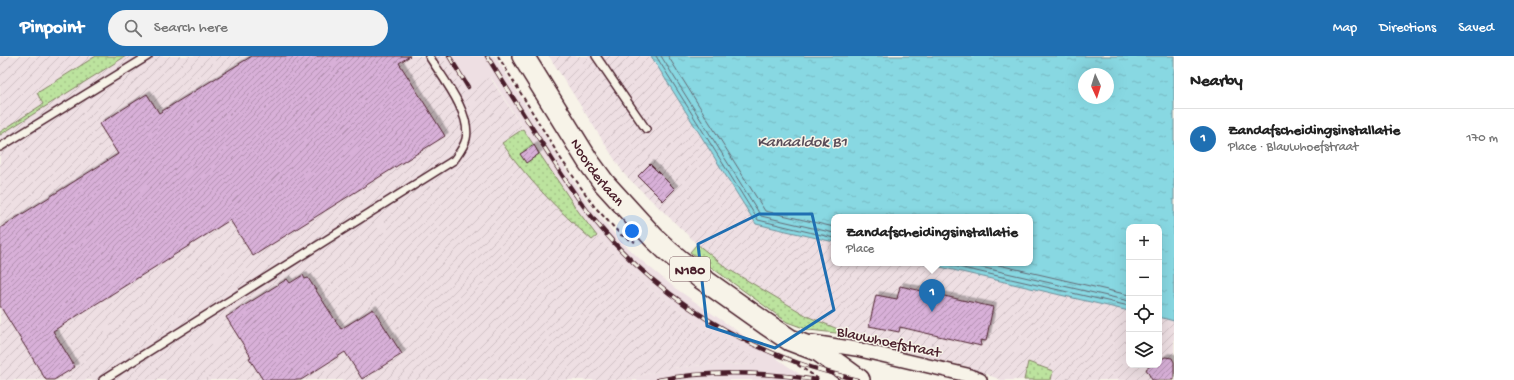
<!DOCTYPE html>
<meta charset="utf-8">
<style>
body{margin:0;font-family:"Gochi Hand",sans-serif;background:#f2f2f2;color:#222}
.controls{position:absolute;right:12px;bottom:12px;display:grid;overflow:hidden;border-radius:8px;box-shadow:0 4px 16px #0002}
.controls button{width:36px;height:36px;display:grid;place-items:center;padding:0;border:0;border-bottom:1px solid #e0e0e0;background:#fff;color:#222;font:20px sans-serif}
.compass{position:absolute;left:1078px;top:12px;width:36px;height:36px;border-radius:50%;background:#fff;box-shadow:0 4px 16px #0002;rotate:176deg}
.you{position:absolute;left:632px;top:175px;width:14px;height:14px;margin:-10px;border:3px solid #fff;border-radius:50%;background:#1a73e8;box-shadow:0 0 0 6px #1a73e833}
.badge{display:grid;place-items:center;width:26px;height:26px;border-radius:50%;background:#1f6fb2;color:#fff;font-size:13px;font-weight:700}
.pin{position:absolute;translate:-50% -33px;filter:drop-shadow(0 1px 2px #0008)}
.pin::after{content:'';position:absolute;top:21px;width:14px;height:12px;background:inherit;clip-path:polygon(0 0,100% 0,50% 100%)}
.popup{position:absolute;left:831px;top:158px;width:202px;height:52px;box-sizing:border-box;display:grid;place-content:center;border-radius:8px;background:#fff;filter:drop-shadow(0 1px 3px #0005);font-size:13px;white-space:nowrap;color:#767676}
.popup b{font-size:15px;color:#222}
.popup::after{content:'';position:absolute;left:50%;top:100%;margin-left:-8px;border:8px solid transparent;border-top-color:#fff}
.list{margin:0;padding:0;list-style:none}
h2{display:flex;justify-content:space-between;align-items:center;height:52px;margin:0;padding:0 16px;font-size:17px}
h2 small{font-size:13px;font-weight:400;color:#767676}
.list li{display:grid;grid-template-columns:26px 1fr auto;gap:12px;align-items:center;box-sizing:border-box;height:60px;padding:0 16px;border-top:1px solid #e0e0e0}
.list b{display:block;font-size:15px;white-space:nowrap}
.list p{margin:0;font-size:13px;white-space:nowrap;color:#767676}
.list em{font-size:13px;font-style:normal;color:#767676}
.icon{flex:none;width:22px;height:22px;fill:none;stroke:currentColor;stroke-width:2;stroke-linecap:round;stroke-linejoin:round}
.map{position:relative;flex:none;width:1174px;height:324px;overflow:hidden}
header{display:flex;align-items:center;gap:24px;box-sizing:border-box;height:56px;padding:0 20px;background:#1f6fb2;color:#fff}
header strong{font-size:19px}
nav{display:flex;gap:22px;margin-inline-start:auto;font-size:14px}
.search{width:280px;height:36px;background:#f2f2f2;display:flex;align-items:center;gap:10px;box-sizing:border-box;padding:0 14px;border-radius:22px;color:#767676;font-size:15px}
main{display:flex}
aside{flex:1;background:#fff}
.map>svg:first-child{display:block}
.built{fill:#eedfe3}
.industrial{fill:url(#industrial-furrows)}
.grass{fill:url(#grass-dots);stroke:#838164}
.water{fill:url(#water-ripples);stroke:#6f8e99;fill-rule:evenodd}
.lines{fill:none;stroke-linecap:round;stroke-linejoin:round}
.shore{stroke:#636974;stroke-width:1}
.building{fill:url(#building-hatch);stroke:#4a1f2b;filter:url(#shadow)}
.lane-casing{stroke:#4a1f2b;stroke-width:10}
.street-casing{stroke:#4a1f2b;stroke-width:16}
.primary-casing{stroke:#4a1f2b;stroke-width:24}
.path{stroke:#4a1f2b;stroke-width:2;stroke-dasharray:4 3;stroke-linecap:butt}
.lane{stroke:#f7f3e8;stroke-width:7}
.street{stroke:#f7f3e8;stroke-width:13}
.primary{stroke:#f7f3e8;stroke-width:21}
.rail-casing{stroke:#4a1f2b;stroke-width:4.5}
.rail{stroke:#f7f3e8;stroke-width:3;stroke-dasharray:9;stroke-linecap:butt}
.marked{fill:none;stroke:#1f6fb2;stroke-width:3;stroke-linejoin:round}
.labels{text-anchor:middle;stroke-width:3;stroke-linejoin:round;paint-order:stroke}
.shield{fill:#f7f3e8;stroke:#7e5f64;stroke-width:1}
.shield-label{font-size:14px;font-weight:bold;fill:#4a1f2b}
.street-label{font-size:15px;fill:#4a1f2b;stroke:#f7f3e8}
.water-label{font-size:16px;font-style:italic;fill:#5a4d59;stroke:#f7f3e8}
</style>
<header>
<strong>Pinpoint</strong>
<div class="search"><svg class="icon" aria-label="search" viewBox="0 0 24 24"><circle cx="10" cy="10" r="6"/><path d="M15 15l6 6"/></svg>Search here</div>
<nav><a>Map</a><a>Directions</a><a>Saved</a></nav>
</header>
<main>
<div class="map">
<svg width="1174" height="324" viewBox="0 0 1174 324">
<defs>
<pattern id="industrial-furrows" width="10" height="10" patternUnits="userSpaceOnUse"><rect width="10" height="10" fill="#eedfe3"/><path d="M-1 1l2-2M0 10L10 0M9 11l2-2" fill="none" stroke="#cebfc3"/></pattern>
<pattern id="grass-dots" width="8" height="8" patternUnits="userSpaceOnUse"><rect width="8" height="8" fill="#bce39e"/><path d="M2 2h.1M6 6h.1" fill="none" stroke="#a3c288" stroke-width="1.8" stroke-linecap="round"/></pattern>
<pattern id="water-ripples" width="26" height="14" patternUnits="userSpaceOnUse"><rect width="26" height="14" fill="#88d8e2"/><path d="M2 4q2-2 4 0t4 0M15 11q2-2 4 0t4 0" fill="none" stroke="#77b9c2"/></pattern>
<pattern id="building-hatch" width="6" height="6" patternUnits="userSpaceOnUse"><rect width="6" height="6" fill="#d8b0d8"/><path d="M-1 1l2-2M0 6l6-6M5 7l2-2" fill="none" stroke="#b18faf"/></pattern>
<filter id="shadow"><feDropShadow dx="3.5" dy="-3.5" stdDeviation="0" flood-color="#0004"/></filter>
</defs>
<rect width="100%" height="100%" fill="#f7f3e8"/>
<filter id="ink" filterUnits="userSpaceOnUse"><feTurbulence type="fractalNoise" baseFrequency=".025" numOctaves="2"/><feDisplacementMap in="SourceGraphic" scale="8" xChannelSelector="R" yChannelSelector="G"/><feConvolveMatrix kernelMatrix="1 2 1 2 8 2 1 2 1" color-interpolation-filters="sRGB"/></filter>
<g filter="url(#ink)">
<polygon class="built" points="442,0 495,0 573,125 590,149 617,181 642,205 675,232 808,324 621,324 672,312 716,308 756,309 759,303 703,272 649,232 628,212 597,180 578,155 541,101 491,21 464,37"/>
<g class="industrial">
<polygon points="0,0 442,0 464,36 490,21 541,101 578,155 597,180 628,212 649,232 703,272 760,303 760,307 756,309 716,308 672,312 621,324 0,324"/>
<polygon points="549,0 651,0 756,168 834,186 834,207 923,207 1129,255 1129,309 1159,309 1159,261 1174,265 1174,324 1001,324 965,310 874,288 809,261 727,213 697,188 624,118"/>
</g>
<g class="grass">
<polygon points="96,0 126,0 0,79 0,76 43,48 37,37"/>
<path d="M 523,73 L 578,155 L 597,180 L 592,184 C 559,155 527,123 502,87 Z"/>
<polygon points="697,188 728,213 809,261 845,276 836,277 809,274 787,266 690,196"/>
<polygon points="1028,306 1053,315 1051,324 1024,324"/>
</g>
<path class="water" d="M 651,0 L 1174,0 L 1174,265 L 1159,261 L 1159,171 L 1129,171 L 1129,255 L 923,207 L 1030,207 L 1030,161 L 834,161 L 834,186 L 756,168 ZM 1084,18 L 1108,18 L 1108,42 L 1084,42 Z"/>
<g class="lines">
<g class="shore">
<polyline points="656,0 758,164 834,182"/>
<polyline points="661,0 761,160 834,177"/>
<polyline points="668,0 765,155 834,171"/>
<polyline points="941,207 1129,250"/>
<polyline points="963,207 1129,245"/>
<polyline points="990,207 1129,239"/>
</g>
</g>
<g class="building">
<polygon points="252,0 410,0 399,7 445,80 253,200 230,164 53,275 75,311 54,324 46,324 0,250 0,172 118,98 99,68 147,38 159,57"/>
<polygon points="534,89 539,98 526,107 520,98"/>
<polygon points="650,108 675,133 663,145 638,120"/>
<polygon points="303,219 305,223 308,222 341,273 373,253 402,298 362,323 345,296 301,324 263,324 249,302 251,301 226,261 287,223 290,227"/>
<polygon points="900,230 993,251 986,285 980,284 981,290 900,271 899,276 869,270 876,239 897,243"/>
<polygon points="1165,301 1172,302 1174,306 1174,324 1152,324 1146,313 1152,309 1159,309 1159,305"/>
</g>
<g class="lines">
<g class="lane-casing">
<g id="lane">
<polyline points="596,0 646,73"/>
<polyline points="0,91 148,0"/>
<path d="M 103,324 L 454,104 C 459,97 464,91 466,83 C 472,58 442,21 429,0"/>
</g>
</g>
<g class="street-casing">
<polyline id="street" points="812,286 856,293 967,319 980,324"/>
</g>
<g class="primary-casing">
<g id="primary">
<path id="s1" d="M 523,0 L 588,105 L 604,127 L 654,182 L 669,196 L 701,222 L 766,268 L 790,284 L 819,295 L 859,324"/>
</g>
</g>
<g class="path">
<polyline points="498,0 561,103 594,150 621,179 635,186"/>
<polyline points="786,301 820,324"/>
</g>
<use href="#lane" class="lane"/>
<use href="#street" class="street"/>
<use href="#primary" class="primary"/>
<g class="rail-casing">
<g id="rail">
<polyline points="449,0 468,31"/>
<path d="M 487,0 C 509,36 532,72 555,108 C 569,130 584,152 601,172 C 651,232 720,278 793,305 C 814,313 836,318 857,324"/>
<path d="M 658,324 C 710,314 764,316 816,324"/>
</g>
</g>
<use href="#rail" class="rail"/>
</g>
</g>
<path class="marked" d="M 759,158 L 812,158 L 834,254 L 775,292 L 707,270 L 698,188 Z"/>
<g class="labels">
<rect class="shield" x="670" y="201" width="40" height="24" rx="3"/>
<g class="shield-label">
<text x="690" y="218">N180</text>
</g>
<g class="street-label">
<text dy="5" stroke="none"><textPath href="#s1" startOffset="138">Noorderlaan</textPath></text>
<text transform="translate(889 285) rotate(12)" y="5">Blauwhoefstraat</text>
</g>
<g class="water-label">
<text x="802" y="90">Kanaaldok B1</text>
</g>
</g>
</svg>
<div class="controls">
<button>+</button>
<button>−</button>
<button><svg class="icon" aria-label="locate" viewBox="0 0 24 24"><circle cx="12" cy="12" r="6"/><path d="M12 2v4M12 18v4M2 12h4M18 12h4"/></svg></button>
<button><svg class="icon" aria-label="layers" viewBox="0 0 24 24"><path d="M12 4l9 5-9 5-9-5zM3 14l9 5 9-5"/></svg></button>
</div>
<svg class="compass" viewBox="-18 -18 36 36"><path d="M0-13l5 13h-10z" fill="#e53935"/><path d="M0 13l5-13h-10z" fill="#767676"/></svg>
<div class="you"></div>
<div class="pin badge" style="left:932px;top:256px">1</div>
<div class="popup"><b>Zandafscheidingsinstallatie</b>Place</div>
</div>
<aside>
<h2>Nearby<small></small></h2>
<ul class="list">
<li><span class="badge">1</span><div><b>Zandafscheidingsinstallatie</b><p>Place · Blauwhoefstraat</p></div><em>170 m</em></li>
</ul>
</aside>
</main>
